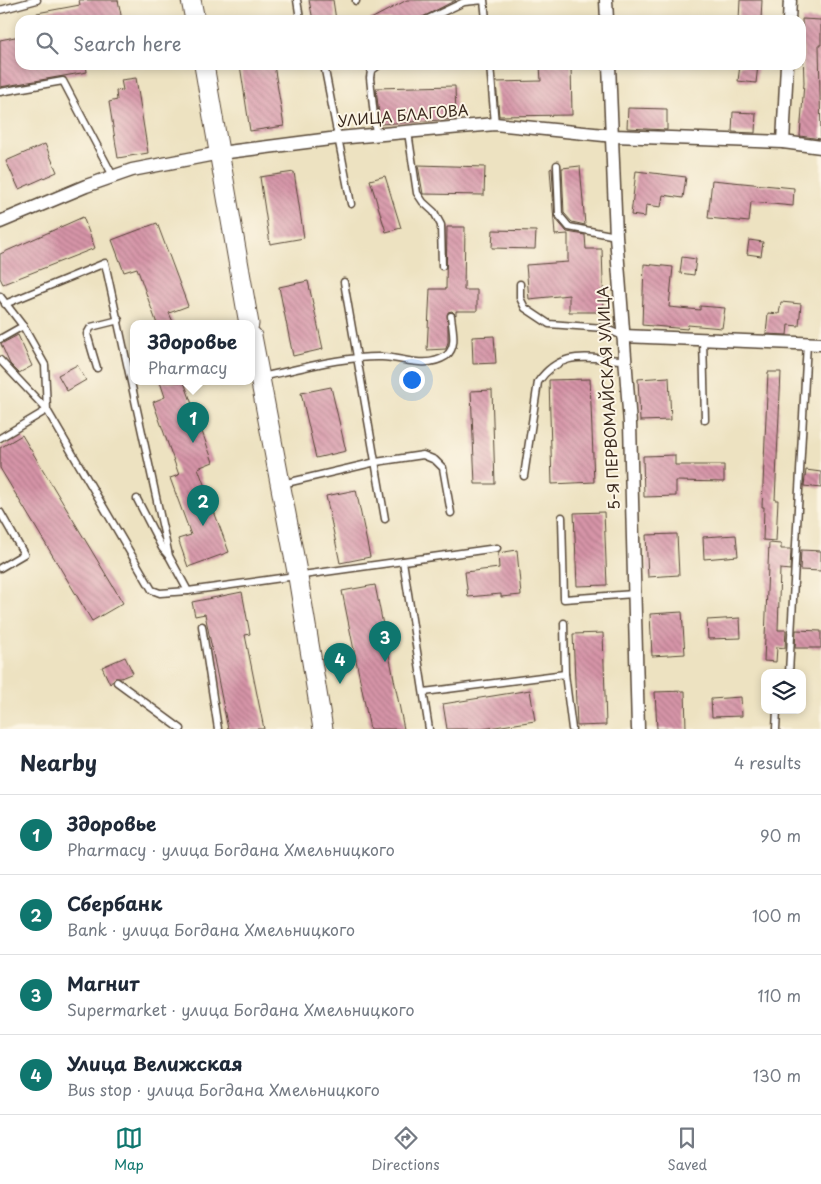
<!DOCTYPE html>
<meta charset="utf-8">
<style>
body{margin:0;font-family:"Playpen Sans",sans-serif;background:#f2f2f3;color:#1f2937}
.controls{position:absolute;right:15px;bottom:15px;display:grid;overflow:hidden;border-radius:10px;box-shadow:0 2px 8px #0003}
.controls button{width:45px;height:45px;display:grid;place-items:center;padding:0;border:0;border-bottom:1px solid #e0e1e3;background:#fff;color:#1f2937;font:25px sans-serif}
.you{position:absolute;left:411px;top:379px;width:18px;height:18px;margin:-12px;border:4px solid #fff;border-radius:50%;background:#1a73e8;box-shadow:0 0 0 8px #1a73e833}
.badge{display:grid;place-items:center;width:32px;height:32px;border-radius:50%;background:#0f766e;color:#fff;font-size:16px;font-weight:700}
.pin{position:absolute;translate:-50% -41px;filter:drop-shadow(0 1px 2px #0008)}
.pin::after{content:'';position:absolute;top:26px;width:18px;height:15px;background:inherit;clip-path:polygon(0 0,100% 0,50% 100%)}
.popup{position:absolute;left:130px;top:320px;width:125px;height:65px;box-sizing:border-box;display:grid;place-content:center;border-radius:10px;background:#fff;filter:drop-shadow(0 1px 4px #0005);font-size:16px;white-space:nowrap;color:#747a83}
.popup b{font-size:19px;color:#1f2937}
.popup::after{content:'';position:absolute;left:50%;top:100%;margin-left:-10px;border:10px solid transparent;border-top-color:#fff}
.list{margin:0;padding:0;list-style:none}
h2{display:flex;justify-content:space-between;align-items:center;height:65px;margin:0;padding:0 20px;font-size:21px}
h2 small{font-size:16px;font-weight:400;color:#747a83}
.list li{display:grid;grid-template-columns:32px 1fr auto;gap:15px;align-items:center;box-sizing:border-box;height:80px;padding:0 20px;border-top:1px solid #e0e1e3}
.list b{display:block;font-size:19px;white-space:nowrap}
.list p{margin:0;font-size:16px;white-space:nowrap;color:#747a83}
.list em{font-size:16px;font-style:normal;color:#747a83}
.icon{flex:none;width:28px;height:28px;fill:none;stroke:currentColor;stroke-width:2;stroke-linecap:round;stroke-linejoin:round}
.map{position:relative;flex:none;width:821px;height:729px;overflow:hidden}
.search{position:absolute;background:#fff;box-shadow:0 2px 8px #0003;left:15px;right:15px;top:15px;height:55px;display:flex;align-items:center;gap:12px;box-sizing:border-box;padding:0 18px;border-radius:15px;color:#747a83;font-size:19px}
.sheet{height:385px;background:#fff}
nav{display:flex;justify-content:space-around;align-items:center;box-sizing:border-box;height:70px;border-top:1px solid #e0e1e3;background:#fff;font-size:14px;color:#747a83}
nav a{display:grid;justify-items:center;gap:2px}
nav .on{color:#0f766e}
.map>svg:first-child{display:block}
.building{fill:url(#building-back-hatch)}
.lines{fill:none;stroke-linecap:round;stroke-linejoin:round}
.service-casing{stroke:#564636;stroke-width:9}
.minor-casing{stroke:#564636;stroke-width:15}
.secondary-casing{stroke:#564636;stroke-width:21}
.service{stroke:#fff;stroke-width:6}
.minor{stroke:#fff;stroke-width:12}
.secondary{stroke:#fff;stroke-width:19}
.labels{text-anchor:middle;stroke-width:4;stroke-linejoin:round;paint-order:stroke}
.street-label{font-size:15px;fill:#3b2a1e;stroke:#fcf5e5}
</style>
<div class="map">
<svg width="821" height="729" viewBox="0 0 821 729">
<defs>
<pattern id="building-back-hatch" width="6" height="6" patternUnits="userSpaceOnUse" patternTransform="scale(1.25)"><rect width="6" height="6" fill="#d694a8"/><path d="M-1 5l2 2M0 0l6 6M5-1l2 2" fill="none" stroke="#af7988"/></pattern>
</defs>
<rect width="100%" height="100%" fill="#fcf5e5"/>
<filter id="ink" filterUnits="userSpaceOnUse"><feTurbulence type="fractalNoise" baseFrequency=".02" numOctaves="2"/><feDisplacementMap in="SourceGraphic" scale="10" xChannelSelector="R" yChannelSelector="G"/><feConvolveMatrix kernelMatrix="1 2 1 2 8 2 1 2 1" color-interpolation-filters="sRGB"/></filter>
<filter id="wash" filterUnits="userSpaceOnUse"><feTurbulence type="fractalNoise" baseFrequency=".0096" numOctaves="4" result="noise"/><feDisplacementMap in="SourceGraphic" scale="20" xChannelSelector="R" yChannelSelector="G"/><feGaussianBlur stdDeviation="1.12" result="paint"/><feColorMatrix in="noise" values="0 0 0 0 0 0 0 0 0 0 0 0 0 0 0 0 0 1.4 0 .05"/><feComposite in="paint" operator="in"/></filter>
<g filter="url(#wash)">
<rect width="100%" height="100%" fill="#ede2c1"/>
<g id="blocks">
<g class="building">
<polygon points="79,0 118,0 122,20 37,20 37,13 80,5"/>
<polygon points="309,0 333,0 336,20 313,20"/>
<polygon points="407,0 456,0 417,20 369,20"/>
<polygon points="740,0 762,0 761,20 739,20"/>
<polygon points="802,19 821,20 821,45 819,45 821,139 800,136 804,83"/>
<polygon points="20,36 20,65 86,65 87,72 0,87 0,40"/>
<polygon points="240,65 274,65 284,126 250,131"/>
<polygon points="540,65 571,65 572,115 499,116 496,82 541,81"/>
<polygon points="740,65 758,65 756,83 738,81"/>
<polygon points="136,78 148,153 118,158 109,102 117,100 116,91 123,90 121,80"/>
<polygon points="455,86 456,119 380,124 376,88"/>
<polygon points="628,108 667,109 667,130 627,128"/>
<polygon points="733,112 756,113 755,133 732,132"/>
<polygon points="45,144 57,172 19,189 6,161"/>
<polygon points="418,165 485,167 484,195 423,194"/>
<polygon points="580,166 585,225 572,222 564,213 562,168"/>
<polygon points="552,168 555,218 567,232 585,235 586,249 602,249 604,312 569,312 569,295 529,299 526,265 568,262 568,234 555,235 550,169"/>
<polygon points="636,171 686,177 683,198 663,195 661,207 646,205 645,217 631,215"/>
<polygon points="294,172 304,238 270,244 260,177"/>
<polygon points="385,176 401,228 386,232 370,180"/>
<polygon points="712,180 794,188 793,206 751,202 749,222 708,218"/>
<polygon points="83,217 95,248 3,284 0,278 0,254"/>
<polygon points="157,223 188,306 169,313 174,324 157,324 137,268 124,272 112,240"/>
<polygon points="447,227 465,227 464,290 477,290 477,311 456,311 456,315 452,311 448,312 448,342 446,349 427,350 430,289 446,289"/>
<polygon points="493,230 536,231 535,249 492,248"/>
<polygon points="749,240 763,242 761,256 747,254"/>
<polygon points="682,257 696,259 694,275 680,273"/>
<polygon points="644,264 673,267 669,307 700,310 700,306 725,308 722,328 688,325 687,329 642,325"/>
<polygon points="308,281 323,349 293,356 279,287"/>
<polygon points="781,302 801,304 799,326 788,325 787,335 766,334 768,313 779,314"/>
<polygon points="18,335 32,366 19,373 10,364 1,344"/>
<polygon points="494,336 496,363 473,364 472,337"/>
<polygon points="77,365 86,380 67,391 58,375"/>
<polygon points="768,372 781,372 775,500 778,500 776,541 763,540 764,507 762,507"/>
<polygon points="669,377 671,420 640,421 638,379"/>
<polygon points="590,379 594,482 552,484 549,380"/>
<polygon points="160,382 184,382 213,462 198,468 229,552 188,567 178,539 191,535 170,478 179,475 153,402 165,397"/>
<polygon points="331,387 346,451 316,458 301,393"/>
<polygon points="492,390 495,484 475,484 471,391"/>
<polygon points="22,435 123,603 92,621 0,468 0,448"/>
<polygon points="675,455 675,465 724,465 724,482 676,481 676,496 644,497 643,456"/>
<polygon points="806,470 821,472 821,488 804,486"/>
<polygon points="356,490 370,557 340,563 326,496"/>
<polygon points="604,512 607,585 577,586 574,513"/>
<polygon points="677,534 679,575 648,577 646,535"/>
<polygon points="736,535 738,556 704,559 703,537"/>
<polygon points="769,543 781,544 781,549 791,549 790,570 780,569 778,630 786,630 785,648 777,647 776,662 764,661"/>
<polygon points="517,550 521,595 501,597 501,594 468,597 465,572 499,568 498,553"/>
<polygon points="801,550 821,551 821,571 800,570"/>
<polygon points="375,585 404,729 370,729 342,591"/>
<polygon points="242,592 250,634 245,635 264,729 228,729 205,614 195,616 192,602"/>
<polygon points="682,612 685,654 652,656 650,614"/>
<polygon points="740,618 741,638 708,639 707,620"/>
<polygon points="796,630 821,631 821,648 795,648"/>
<polygon points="603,633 606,725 577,726 573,634"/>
<polygon points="125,657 133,673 121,678 115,678 110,684 102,667"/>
<polygon points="530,690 535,721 482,729 447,729 443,704"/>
<polygon points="685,691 686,729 657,729 655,692"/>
<polygon points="741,697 742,716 712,717 711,699"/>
</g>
</g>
</g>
<g filter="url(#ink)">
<use href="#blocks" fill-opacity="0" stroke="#564636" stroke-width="1"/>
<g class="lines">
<g class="service-casing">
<g id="service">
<polyline points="297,0 300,19"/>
<polyline points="356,0 356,1"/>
<polyline points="0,10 37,0"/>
<polyline points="426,20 464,2 484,0 486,20"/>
<polyline points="324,65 351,204"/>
<polyline points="490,65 495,124"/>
<polyline points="0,92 63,81 113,176"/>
<polyline points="408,132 417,193 423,202 434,212 441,225 442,266"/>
<polyline points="376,135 370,78 371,71 379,65"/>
<polyline points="557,165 559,215 569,227 616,236"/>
<polyline points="344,282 385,519"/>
<polyline points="520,284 520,298 525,308 549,324 604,328 623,336"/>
<polyline points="0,296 23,326 45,365 47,410 152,590 160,593 188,591"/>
<polyline points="5,304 105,263 169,556 188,591 497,548"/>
<polyline points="0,339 23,326"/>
<polyline points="703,339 705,420"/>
<polyline points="0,360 47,410 0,438"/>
<polyline points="97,368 87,334 91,327 119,320"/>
<path d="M 261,377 C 300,369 342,356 382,357 C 404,358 426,369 446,356 C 458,347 452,328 451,316"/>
<path d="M 524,476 L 538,382 C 562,348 589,359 625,360"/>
<polyline points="282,484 376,462 423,455 435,460 443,468 451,513"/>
<polyline points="137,499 162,548 168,555"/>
<polyline points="0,512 24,554 0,568"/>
<polyline points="562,517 564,599 634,594"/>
<polyline points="403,561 429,729"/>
<polyline points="564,623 565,674 572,729"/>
<polyline points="202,626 218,729"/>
<polyline points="789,673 807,343"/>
<polyline points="117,682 181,729"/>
<polyline points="424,692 565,674"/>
<polyline points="776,729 777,710"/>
</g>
</g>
<g class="minor-casing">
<g id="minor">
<polyline points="606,0 607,20"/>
<polyline points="789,20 790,0"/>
<polyline points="609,65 616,236 630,424 638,729"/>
<polyline points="783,142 787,65"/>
<polyline points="0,222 86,186 132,170 220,153 338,138 495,124 614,136 783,142 821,147"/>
<polyline points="623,336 821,344"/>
</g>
</g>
<g class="secondary-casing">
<g id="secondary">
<polyline points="191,0 195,20"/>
<polyline points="204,65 249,324"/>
<polyline points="252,336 298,577 323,729"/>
</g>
</g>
<use href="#service" class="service"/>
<use href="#minor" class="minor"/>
<use href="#secondary" class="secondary"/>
</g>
</g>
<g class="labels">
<g class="street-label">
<text transform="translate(403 116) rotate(-5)" y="5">УЛИЦА БЛАГОВА</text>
<text transform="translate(609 398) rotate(-93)" y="5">5-Я ПЕРВОМАЙСКАЯ УЛИЦА</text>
</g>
</g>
</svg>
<div class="controls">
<button><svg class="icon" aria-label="layers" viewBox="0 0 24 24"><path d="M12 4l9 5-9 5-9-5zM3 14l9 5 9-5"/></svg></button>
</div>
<div class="you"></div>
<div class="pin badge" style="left:193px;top:443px">1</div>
<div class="popup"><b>Здоровье</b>Pharmacy</div>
<div class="pin badge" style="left:203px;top:526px">2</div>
<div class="pin badge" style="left:385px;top:662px">3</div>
<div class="pin badge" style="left:340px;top:684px">4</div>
<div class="search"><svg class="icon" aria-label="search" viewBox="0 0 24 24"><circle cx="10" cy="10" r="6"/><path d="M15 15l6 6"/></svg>Search here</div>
</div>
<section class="sheet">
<h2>Nearby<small>4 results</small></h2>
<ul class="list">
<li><span class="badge">1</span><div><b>Здоровье</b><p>Pharmacy · улица Богдана Хмельницкого</p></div><em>90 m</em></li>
<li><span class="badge">2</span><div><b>Сбербанк</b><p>Bank · улица Богдана Хмельницкого</p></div><em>100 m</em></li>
<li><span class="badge">3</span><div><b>Магнит</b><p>Supermarket · улица Богдана Хмельницкого</p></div><em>110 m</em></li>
<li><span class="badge">4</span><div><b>Улица Велижская</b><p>Bus stop · улица Богдана Хмельницкого</p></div><em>130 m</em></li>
</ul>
</section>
<nav>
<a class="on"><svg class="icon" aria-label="map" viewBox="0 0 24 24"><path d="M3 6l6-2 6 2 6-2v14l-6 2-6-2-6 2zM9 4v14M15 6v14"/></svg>Map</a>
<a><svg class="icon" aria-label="directions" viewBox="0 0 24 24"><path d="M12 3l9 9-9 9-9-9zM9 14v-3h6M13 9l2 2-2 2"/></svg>Directions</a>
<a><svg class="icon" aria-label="saved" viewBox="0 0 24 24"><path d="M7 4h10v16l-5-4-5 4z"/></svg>Saved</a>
</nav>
